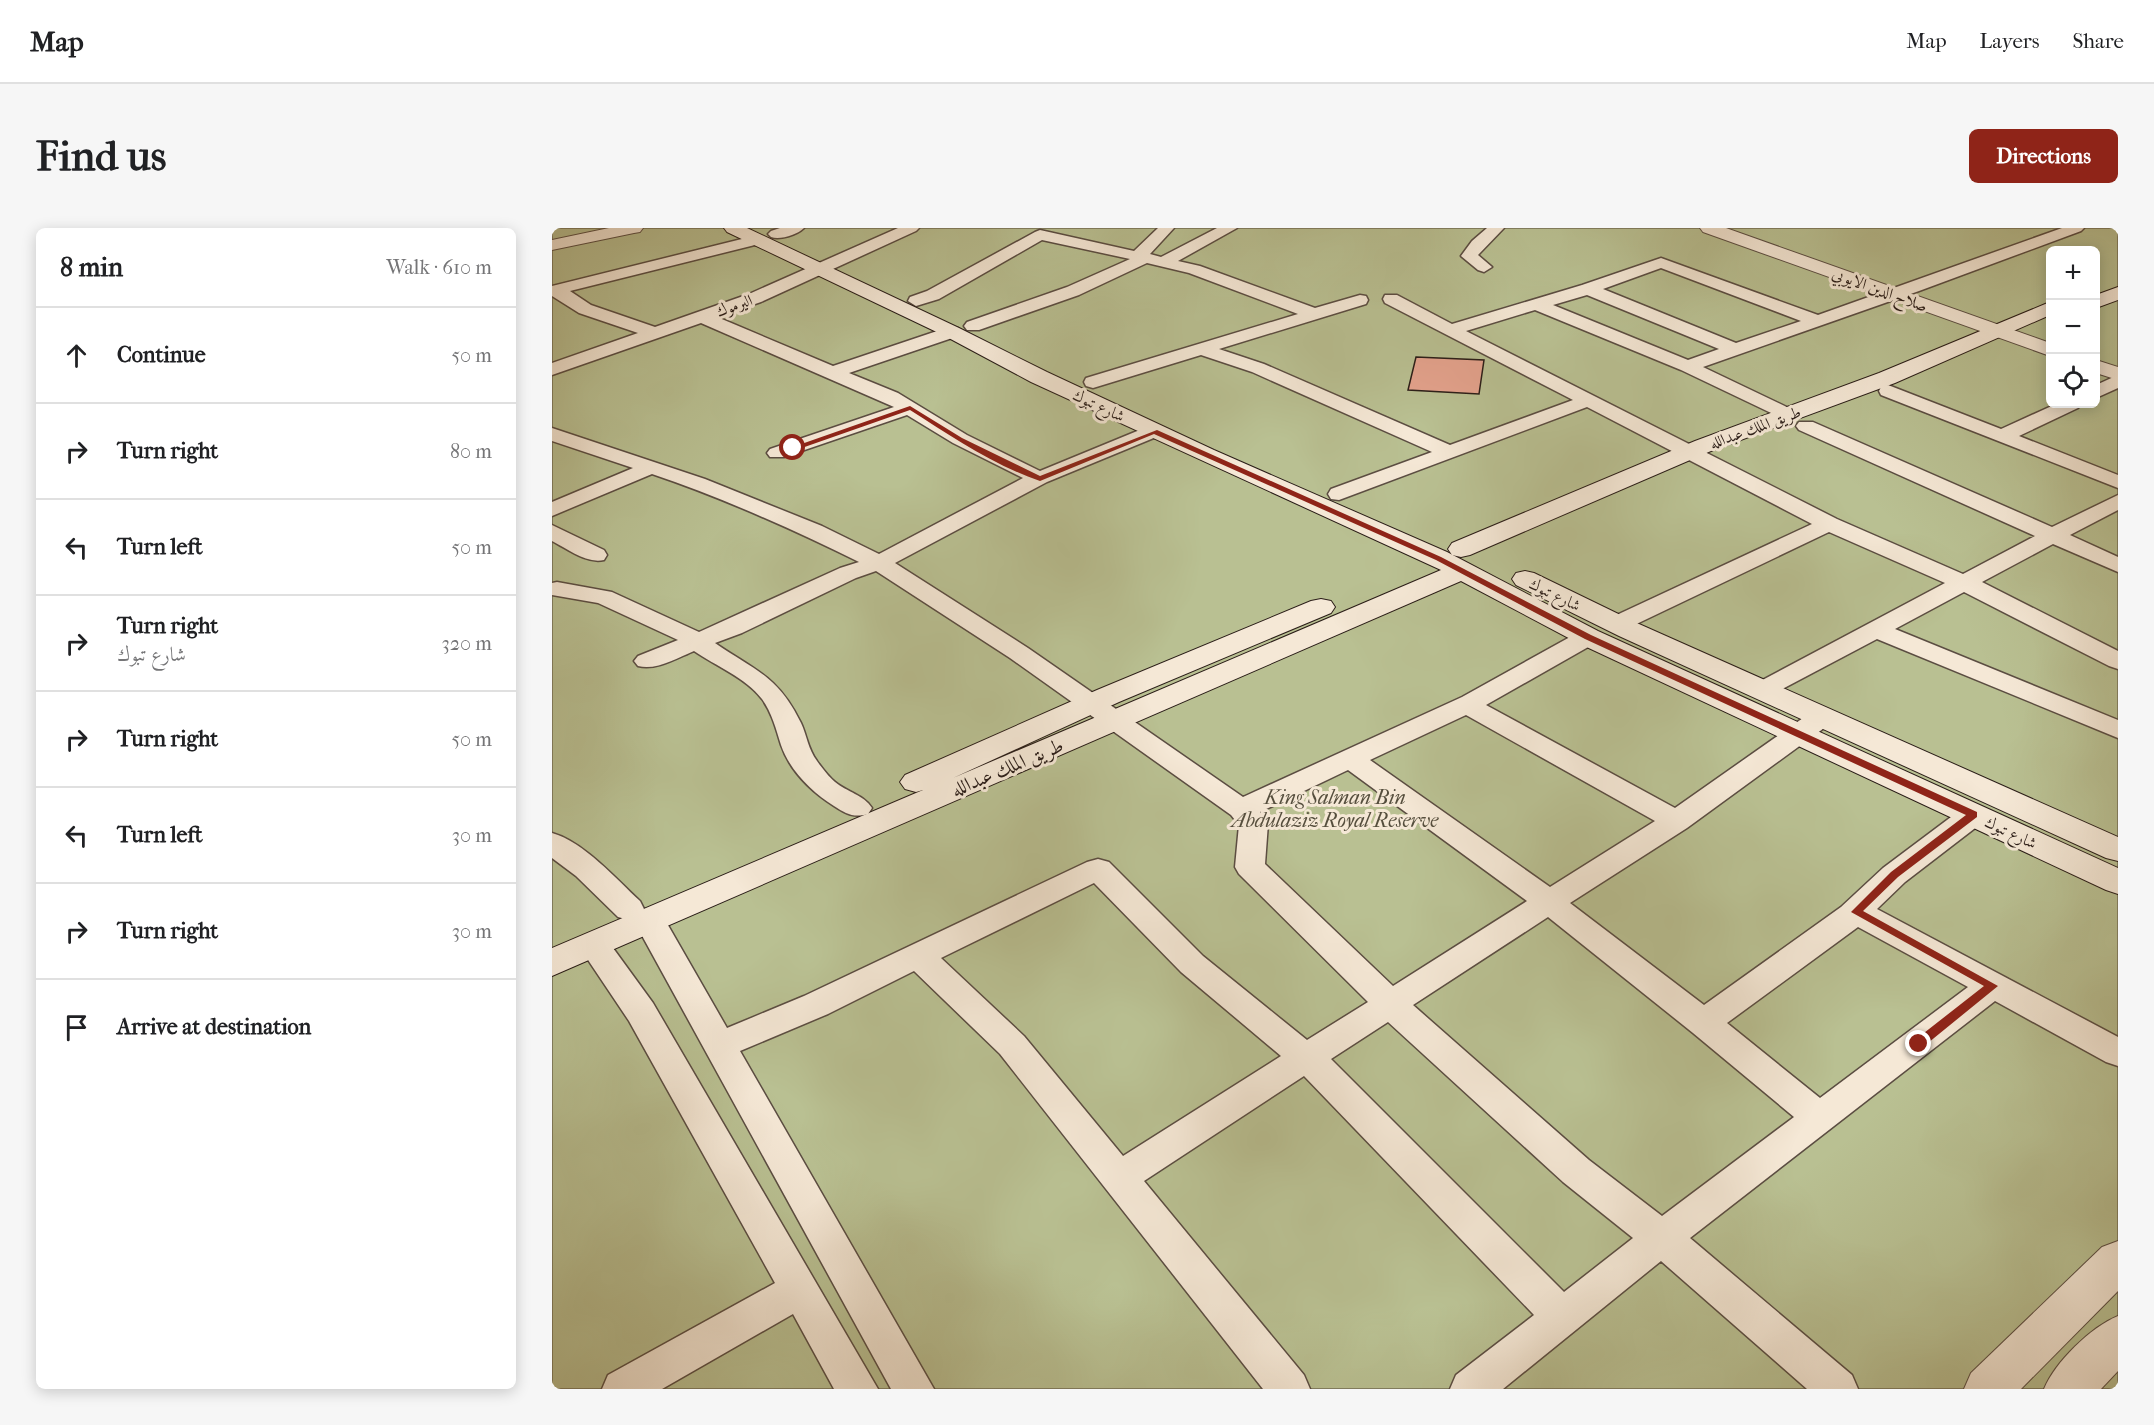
<!DOCTYPE html>
<meta charset="utf-8">
<style>
body{margin:0;font-family:"IM FELL French Canon",Amiri,serif;background:#f6f6f6;color:#202124}
.controls{position:absolute;right:18px;top:18px;display:grid;overflow:hidden;border-radius:9px;box-shadow:0 3px 15px #0003}
.controls button{width:54px;height:54px;display:grid;place-items:center;padding:0;border:0;border-bottom:2px solid #e0e0e0;background:#fff;color:#202124;font:30px sans-serif}
.stop{position:absolute;width:18px;height:18px;margin:-14px;border:4px solid #8f2418;border-radius:50%;background:#fff}
.stop.end{background:#8f2418;border-color:#fff;box-shadow:0 2px 6px #0008}
.list{margin:0;padding:0;list-style:none}
h2{display:flex;justify-content:space-between;align-items:center;height:78px;margin:0;padding:0 24px;font-size:26px}
h2 small{font-size:20px;font-weight:400;color:#757577}
.list li{display:grid;grid-template-columns:39px 1fr auto;gap:18px;align-items:center;box-sizing:border-box;height:96px;padding:0 24px;border-top:2px solid #e0e0e0}
.list b{display:block;font-size:22px;white-space:nowrap}
.list p{margin:0;font-size:20px;white-space:nowrap;color:#757577}
.list em{font-size:20px;font-style:normal;color:#757577}
.icon{flex:none;width:33px;height:33px;fill:none;stroke:currentColor;stroke-width:2;stroke-linecap:round;stroke-linejoin:round}
.map{position:relative;flex:none;width:1566px;height:1161px;overflow:hidden;border-radius:9px}
header{display:flex;align-items:center;gap:36px;box-sizing:border-box;height:84px;padding:0 30px;background:#fff;border-bottom:2px solid #e0e0e0}
header strong{font-size:28px}
nav{display:flex;gap:33px;margin-inline-start:auto;font-size:21px}
.intro{display:flex;align-items:center;justify-content:space-between;box-sizing:border-box;height:144px;padding:0 36px}
h1{margin:0;font-size:42px}
.button{padding:15px 27px;border-radius:9px;background:#8f2418;color:#fff;font-size:21px;font-weight:700}
main{display:flex;gap:36px;padding:0 36px}
aside{flex:1;background:#fff;border-radius:9px;box-shadow:0 3px 15px #0003}
.map>svg:first-child{display:block}
.green{fill:#b9c092;stroke:#726e55;stroke-width:1.5;fill-rule:evenodd}
.building{fill:#e5a38e;stroke:#2a1d18;stroke-width:1.5}
.lines{fill:none;stroke-linecap:round;stroke-linejoin:round}
.minor-casing{stroke:#5b4d42;stroke-width:3}
.tertiary-casing{stroke:#5b4d42;stroke-width:2}
.secondary-casing{stroke:#2a1d18;stroke-width:2}
.minor{fill:#f5e8d6;fill-rule:evenodd}
.tertiary{fill:#f5e8d6;fill-rule:evenodd}
.secondary{fill:#f5e8d6;fill-rule:evenodd}
.route{fill:#8f2418}
.labels{text-anchor:middle;stroke-width:6;stroke-linejoin:round;paint-order:stroke}
.far-street-label{font-size:16px;fill:#2a1d18;stroke:#f5e8d6}
.street-label{font-size:20px;fill:#2a1d18;stroke:#f5e8d6}
.park-label{font-size:20px;font-style:italic;fill:#554e3d;stroke:#f5e8d6}
</style>
<header>
<strong>Map</strong>
<nav><a>Map</a><a>Layers</a><a>Share</a></nav>
</header>
<div class="intro"><h1>Find us</h1><a class="button">Directions</a></div>
<main>
<aside>
<h2>8 min<small>Walk · 610 m</small></h2>
<ul class="list">
<li><svg class="icon" aria-label="ahead" viewBox="0 0 24 24"><path d="M12 20V5M6 11l6-6 6 6"/></svg><div><b>Continue</b></div><em>50 m</em></li>
<li><svg class="icon" aria-label="right" viewBox="0 0 24 24"><path d="M7 20v-9h11M14 6l5 5-5 5"/></svg><div><b>Turn right</b></div><em>80 m</em></li>
<li><svg class="icon" aria-label="left" viewBox="0 0 24 24"><path d="M17 20v-9H6M10 6l-5 5 5 5"/></svg><div><b>Turn left</b></div><em>50 m</em></li>
<li><svg class="icon" aria-label="right" viewBox="0 0 24 24"><path d="M7 20v-9h11M14 6l5 5-5 5"/></svg><div><b>Turn right</b><p>شارع تبوك</p></div><em>320 m</em></li>
<li><svg class="icon" aria-label="right" viewBox="0 0 24 24"><path d="M7 20v-9h11M14 6l5 5-5 5"/></svg><div><b>Turn right</b></div><em>50 m</em></li>
<li><svg class="icon" aria-label="left" viewBox="0 0 24 24"><path d="M17 20v-9H6M10 6l-5 5 5 5"/></svg><div><b>Turn left</b></div><em>30 m</em></li>
<li><svg class="icon" aria-label="right" viewBox="0 0 24 24"><path d="M7 20v-9h11M14 6l5 5-5 5"/></svg><div><b>Turn right</b></div><em>30 m</em></li>
<li><svg class="icon" aria-label="arrive" viewBox="0 0 24 24"><path d="M6 21V4h12l-3 4 3 4H6"/></svg><div><b>Arrive at destination</b></div></li>
</ul>
</aside>
<div class="map">
<svg width="1566" height="1161" viewBox="0 0 1566 1161">
<rect width="100%" height="100%" fill="#efdcc0"/>
<filter id="stains"><feTurbulence type="fractalNoise" baseFrequency=".00333" numOctaves="4"/><feColorMatrix values="0 0 0 0 .2 0 0 0 0 .09 0 0 0 0 .02 0 0 0 .5 -.17"/></filter>
<radialGradient id="worn" r=".72"><stop offset=".6" stop-color="#630" stop-opacity="0"/><stop offset="1" stop-color="#630" stop-opacity=".3"/></radialGradient>
<path class="green" d="M 0,0 L 1566,0 L 1566,1161 L 0,1161 ZM 1498,22 L 1544,22 L 1544,176 L 1498,176 Z"/>
<polygon class="building" points="864,129 932,132 927,166 856,162"/>
<g class="lines">
<g class="minor-casing">
<g id="minor">
<path d="M 228,0 L 252,0 C 245,7 228,12 219,9 L 216,6 L 219,3 Z"/>
<path d="M 346,0 L 367,0 L 364,3 L 209,74 L 165,89 L 281,138 L 394,100 L 406,100 L 409,104 L 406,108 L 297,145 L 346,165 L 415,207 L 488,243 L 595,199 L 609,199 L 612,203 L 609,207 L 495,254 L 343,335 L 476,420 L 691,569 L 910,469 L 1027,404 L 1036,402 L 1045,404 L 1048,409 L 1045,414 L 934,477 L 1123,580 L 1261,483 L 1270,481 L 1279,483 L 1283,489 L 1279,495 L 1135,600 L 1018,675 L 1152,777 L 1289,679 L 1331,640 L 1411,580 L 1421,578 L 1431,580 L 1435,587 L 1431,594 L 1353,654 L 1325,681 L 1566,809 L 1566,838 L 1554,834 L 1443,773 L 1138,1010 L 1300,1147 L 1306,1161 L 1255,1161 L 1109,1033 L 951,1161 L 898,1161 L 904,1147 L 982,1087 L 752,848 L 592,953 L 752,1147 L 758,1161 L 711,1161 L 448,826 L 362,743 L 276,786 L 188,823 L 382,1161 L 339,1161 L 82,693 L 84,690 L 77,692 L 66,689 L 24,648 L 0,630 L 0,605 C 32,614 64,651 88,673 L 92,681 L 90,684 L 98,682 L 109,685 L 175,800 L 252,768 L 535,634 L 546,631 L 557,634 L 651,728 L 755,812 L 816,774 L 687,646 L 683,639 L 687,597 L 679,587 L 458,430 L 324,343 L 304,350 L 190,405 L 163,415 C 204,443 226,448 249,495 C 255,508 256,521 265,533 C 270,540 277,549 283,554 C 295,564 312,567 320,580 L 316,586 C 302,590 294,586 282,578 C 260,564 238,543 229,517 C 224,501 220,485 210,471 C 194,450 164,438 142,423 C 125,430 104,443 86,438 L 82,433 L 86,428 L 126,412 L 46,375 L 0,367 L 0,355 L 5,354 L 60,364 L 147,404 L 288,340 L 307,334 C 240,301 171,270 100,246 L 0,288 L 0,274 L 81,240 L 0,213 L 0,200 L 153,251 L 270,298 L 327,326 L 471,250 L 401,215 L 355,187 L 232,229 L 218,229 L 215,225 L 218,221 L 342,179 L 149,95 L 0,147 L 0,135 L 86,105 L 27,85 L 0,68 L 0,58 L 206,7 L 211,9 L 214,12 L 211,15 L 18,63 L 39,77 L 103,99 L 197,66 ZM 914,487 L 1103,593 L 998,659 L 818,532 ZM 796,542 L 975,673 L 841,758 L 713,636 L 716,595 L 708,584 ZM 542,655 L 629,744 L 729,828 L 571,928 L 472,808 L 389,730 ZM 996,689 L 1141,805 L 1242,889 L 1110,988 L 1037,932 L 861,777 ZM 1306,699 L 1416,759 L 1268,870 L 1175,795 ZM 836,794 L 1011,954 L 1081,1010 L 1012,1064 L 779,831 Z"/>
<path d="M 606,0 L 622,0 L 598,26 L 609,29 L 665,0 L 685,0 L 626,33 L 648,38 L 763,80 L 808,67 L 814,68 L 816,72 L 814,76 L 667,121 L 712,136 L 898,217 L 1021,172 L 833,75 L 831,71 L 833,67 L 845,67 L 900,96 L 1030,57 L 1109,30 L 1266,87 L 1510,0 L 1532,0 L 1529,3 L 1367,63 L 1151,139 L 1243,183 L 1246,187 L 1243,191 L 1236,193 L 1129,142 L 983,82 L 914,103 L 1285,291 L 1411,346 L 1483,308 L 1247,202 L 1244,198 L 1247,194 L 1261,194 L 1500,299 L 1566,267 L 1566,282 L 1518,307 L 1566,329 L 1566,344 L 1501,316 L 1430,354 L 1566,423 L 1566,441 L 1557,438 L 1412,364 L 1343,401 L 1566,492 L 1566,510 L 1325,411 L 1219,467 L 1210,470 L 1201,467 L 1197,462 L 1201,457 L 1393,355 L 1277,304 L 1074,401 L 1065,403 L 1056,401 L 1053,396 L 1056,391 L 1260,296 L 1035,179 L 787,272 L 779,271 L 776,266 L 779,261 L 880,224 L 700,144 L 649,127 L 541,160 L 534,158 L 532,154 L 534,150 L 746,86 L 637,45 L 595,35 L 527,67 L 427,102 L 415,102 L 412,98 L 415,94 L 515,59 L 578,31 L 490,12 L 387,71 L 364,78 L 356,73 L 358,69 L 375,63 L 483,4 L 488,2 L 582,23 ZM 1109,40 L 1249,93 L 1184,115 L 1051,61 ZM 1035,67 L 1167,121 L 1136,132 L 1001,77 Z"/>
<polygon points="935,0 952,0 926,27 940,39 932,44 926,42 909,28 920,13"/>
<polygon points="1566,147 1566,160 1544,170 1544,157"/>
<polygon points="1336,157 1449,201 1504,176 1528,176 1526,180 1467,208 1566,247 1566,260 1329,167 1327,163 1329,159"/>
<path d="M 0,297 L 52,322 L 55,327 L 52,332 C 34,336 16,321 0,313 Z"/>
<polygon points="42,706 53,709 101,775 326,1161 282,1161 241,1086 110,1161 50,1161 56,1147 223,1055 77,793 26,717 31,709"/>
</g>
</g>
<g class="tertiary-casing">
<g id="tertiary">
<polygon points="57,0 91,0 88,4 82,5 0,22 0,12"/>
<polygon points="1148,0 1174,0 1498,115 1498,128 1151,4"/>
<polygon points="1544,132 1566,139 1566,152 1544,145"/>
<polygon points="1566,1013 1566,1063 1469,1161 1412,1161 1419,1145 1550,1019"/>
<path d="M 1566,1088 L 1566,1143 L 1549,1161 L 1492,1161 C 1503,1134 1539,1099 1566,1088 Z"/>
</g>
</g>
<g class="secondary-casing">
<g id="secondary">
<polygon points="172,0 195,0 407,100 495,144 662,222 895,324 1046,403 1566,640 1566,666 1554,662 1026,415 909,353 0,748 0,720 371,562 364,564 353,561 348,554 353,547 545,462 759,373 769,371 779,373 783,379 779,385 567,474 401,550 889,342 479,154 393,108 175,4"/>
<polygon points="1566,59 1566,72 1544,80 1544,67"/>
<polygon points="1498,74 1498,87 1343,155 1159,223 918,327 909,329 900,327 896,321 900,315 1143,213 1327,145"/>
<polygon points="973,343 982,345 1087,396 1566,609 1566,633 1554,630 1067,408 964,357 960,351 964,345"/>
</g>
</g>
<use href="#minor" class="minor"/>
<use href="#tertiary" class="tertiary"/>
<use href="#secondary" class="secondary"/>
</g>
<path class="route" d="M 358,178 L 410,210 L 488,248 L 605,202 L 889,329 L 1039,407 L 1425,584 L 1425,589 L 1346,649 L 1311,683 L 1446,758 L 1371,819 L 1363,819 L 1363,812 L 1432,758 L 1299,684 L 1339,644 L 1414,587 L 1033,411 L 884,332 L 602,206 L 488,253 C 441,237 399,208 358,182 L 244,222 L 238,220 Z"/>
<g class="labels">
<g class="far-street-label">
<text transform="translate(1328 61) rotate(20)" y="6">صلاح الدين الايوبي</text>
<text transform="translate(182 77) rotate(-20)" y="6">اليرموك</text>
<text transform="translate(547 177) rotate(25)" y="6">شارع تبوك</text>
<text transform="translate(1203 199) rotate(-20)" y="6">طريق الملك عبدالله</text>
<text transform="translate(1003 366) rotate(26)" y="6">شارع تبوك</text>
<text transform="translate(1459 604) rotate(25)" y="6">شارع تبوك</text>
</g>
<g class="street-label">
<text transform="translate(455 539) rotate(-23)" y="7">طريق الملك عبدالله</text>
</g>
<g class="park-label">
<text x="783" y="576">King Salman Bin<tspan x="783" dy="23">Abdulaziz Royal Reserve</tspan></text>
</g>
</g>
<rect width="100%" height="100%" filter="url(#stains)"/>
<rect width="100%" height="100%" fill="url(#worn)"/>
</svg>
<div class="controls">
<button>+</button>
<button>−</button>
<button><svg class="icon" aria-label="locate" viewBox="0 0 24 24"><circle cx="12" cy="12" r="6"/><path d="M12 2v4M12 18v4M2 12h4M18 12h4"/></svg></button>
</div>
<div class="stop" style="left:241px;top:220px"></div>
<div class="stop end" style="left:1367px;top:816px"></div>
</div>
</main>
